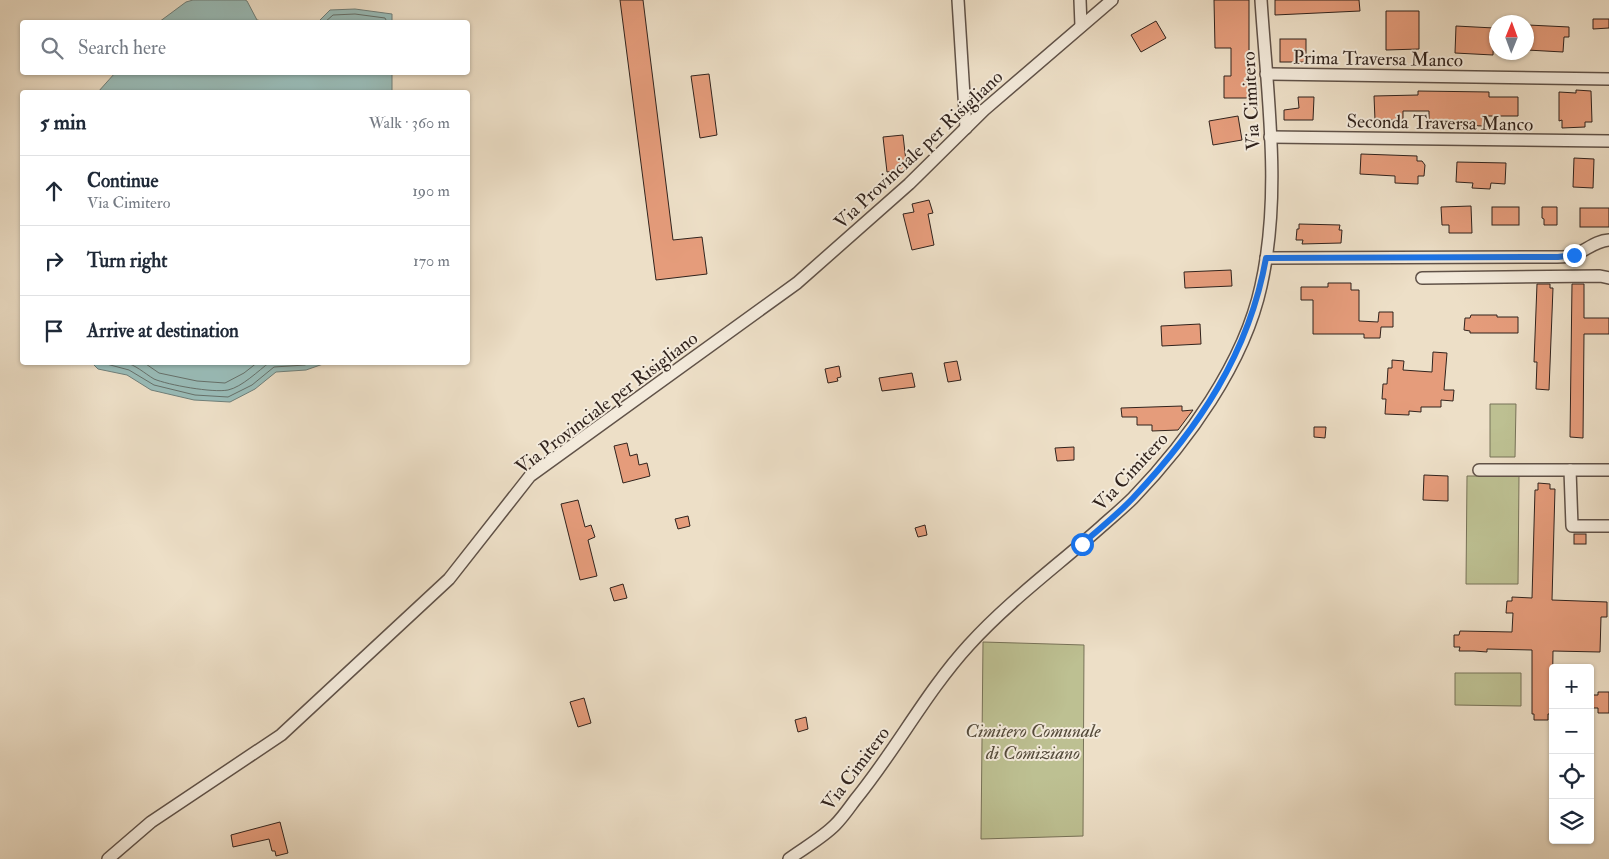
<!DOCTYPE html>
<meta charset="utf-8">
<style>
body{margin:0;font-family:"IM FELL Double Pica",serif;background:#f2f2f3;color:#1f2937}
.controls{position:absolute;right:15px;bottom:15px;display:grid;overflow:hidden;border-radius:5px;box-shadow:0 1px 4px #0004}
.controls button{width:45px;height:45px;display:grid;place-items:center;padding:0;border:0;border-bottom:1px solid #e0e1e3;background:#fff;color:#1f2937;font:25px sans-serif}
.compass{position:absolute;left:1489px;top:15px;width:45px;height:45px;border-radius:50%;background:#fff;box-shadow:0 1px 4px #0004;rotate:1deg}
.stop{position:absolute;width:15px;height:15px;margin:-11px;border:4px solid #1a73e8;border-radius:50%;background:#fff}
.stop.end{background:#1a73e8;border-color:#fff;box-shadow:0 1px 5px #0008}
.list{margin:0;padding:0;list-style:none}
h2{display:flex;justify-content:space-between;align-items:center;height:65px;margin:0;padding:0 20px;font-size:21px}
h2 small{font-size:16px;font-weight:400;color:#747a83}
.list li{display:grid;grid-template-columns:32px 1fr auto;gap:15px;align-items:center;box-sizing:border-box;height:70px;padding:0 20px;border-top:1px solid #e0e1e3}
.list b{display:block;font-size:19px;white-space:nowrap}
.list p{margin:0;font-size:16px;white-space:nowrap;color:#747a83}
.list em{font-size:16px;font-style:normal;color:#747a83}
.icon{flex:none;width:28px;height:28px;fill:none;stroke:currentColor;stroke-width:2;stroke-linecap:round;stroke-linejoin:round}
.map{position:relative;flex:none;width:1609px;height:859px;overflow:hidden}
.search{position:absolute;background:#fff;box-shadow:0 1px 4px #0004;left:20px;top:20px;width:450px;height:55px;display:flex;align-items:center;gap:12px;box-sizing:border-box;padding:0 18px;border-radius:5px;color:#747a83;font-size:19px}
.panel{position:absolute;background:#fff;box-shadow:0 1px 4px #0004;left:20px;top:90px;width:450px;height:275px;border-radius:5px}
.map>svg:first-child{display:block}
.green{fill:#bdc092;stroke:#777258}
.water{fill:#99bcb8;stroke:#6f7f7a}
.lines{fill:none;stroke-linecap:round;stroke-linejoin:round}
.shore{stroke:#65706a;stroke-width:1}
.building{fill:#e59c7b;stroke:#31231d}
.minor-casing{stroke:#605248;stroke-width:14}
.minor{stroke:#f3eadb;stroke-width:11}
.route{stroke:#1a73e8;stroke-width:6}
.labels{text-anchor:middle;stroke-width:4;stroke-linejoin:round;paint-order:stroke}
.street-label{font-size:19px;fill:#31231d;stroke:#f3eadb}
.park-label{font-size:19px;font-style:italic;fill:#544a3a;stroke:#f3eadb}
</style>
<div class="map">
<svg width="1609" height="859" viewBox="0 0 1609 859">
<rect width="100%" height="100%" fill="#eddfc7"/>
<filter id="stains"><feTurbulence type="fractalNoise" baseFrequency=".004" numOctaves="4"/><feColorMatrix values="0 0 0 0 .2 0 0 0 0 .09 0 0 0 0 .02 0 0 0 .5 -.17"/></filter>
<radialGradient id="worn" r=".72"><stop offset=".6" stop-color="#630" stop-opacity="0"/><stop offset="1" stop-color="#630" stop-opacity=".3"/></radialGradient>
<g class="green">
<polygon points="1490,404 1516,404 1515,457 1490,457"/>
<polygon points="1467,476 1519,476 1518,584 1466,584"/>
<polygon points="983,642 1084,645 1083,836 981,839"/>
<polygon points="1455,673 1521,673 1521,706 1455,705"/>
</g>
<g class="water">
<polygon points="193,0 245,0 247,1 257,20 267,22 159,22 186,2"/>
<polygon points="355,9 392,14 392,22 318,22 330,10"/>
<polygon points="115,73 392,73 392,92 98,92"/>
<polygon points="92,363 326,363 306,370 276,372 255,389 230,402 194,400 151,390 127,375 98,369"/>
</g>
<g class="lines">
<g class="shore">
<polyline points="325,22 333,15 355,14 385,18 387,22"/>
<polyline points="99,362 129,370 154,385 195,395 228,397 252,385 274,367 305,365 311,362"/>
<path d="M 124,362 C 136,365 144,373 154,379 C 168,385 213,393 228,390 C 242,387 258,371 270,362"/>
<polyline points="143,362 159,373 197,381 225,383 244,373 258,362"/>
</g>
</g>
<g class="building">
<polygon points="620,0 643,0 673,240 702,237 707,274 656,280"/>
<polygon points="1214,0 1249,0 1249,98 1224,98 1224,76 1231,76 1231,48 1215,48"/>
<polygon points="1275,0 1359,0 1360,11 1275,15"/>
<polygon points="1386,11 1419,11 1419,49 1386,50"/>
<polygon points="1593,19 1609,19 1609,28 1593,29"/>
<polygon points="1156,21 1166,38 1141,52 1131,35"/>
<polygon points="1528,25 1569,27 1569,37 1564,37 1563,52 1527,50"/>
<polygon points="1456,26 1494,28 1493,55 1455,53"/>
<rect x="1280" y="39" width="26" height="23"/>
<polygon points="709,74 717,135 700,138 691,76"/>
<polygon points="1576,90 1591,91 1592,122 1585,122 1585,127 1562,128 1562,120 1559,121 1559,92 1576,93"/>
<polygon points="1418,91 1489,92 1489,97 1518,97 1518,116 1488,116 1488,126 1429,125 1429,111 1403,111 1403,120 1375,120 1374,96 1418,95"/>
<polygon points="1298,97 1314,97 1313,120 1284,120 1284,110 1299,108"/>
<polygon points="1238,116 1242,140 1213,145 1209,121"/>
<polygon points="903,135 907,170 887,172 883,137"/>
<polygon points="1361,154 1417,156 1417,161 1422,161 1425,165 1424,176 1418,176 1418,184 1395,183 1395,176 1360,174"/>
<polygon points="1574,158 1594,159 1593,188 1573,187"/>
<polygon points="1457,162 1506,163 1505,184 1491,183 1490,189 1472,188 1473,183 1456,182"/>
<polygon points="929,200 933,213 928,214 934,245 912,250 903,214 914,212 912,204"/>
<polygon points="1471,206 1472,233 1449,233 1449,225 1442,225 1441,207"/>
<rect x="1492" y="207" width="27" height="18"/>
<polygon points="1542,207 1557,207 1557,225 1544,225 1544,219 1542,218"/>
<rect x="1580" y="208" width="29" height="19"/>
<polygon points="1299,224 1340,225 1339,230 1342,230 1341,243 1302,244 1303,240 1296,240 1297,229 1299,229"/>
<polygon points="1231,270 1232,286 1185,288 1184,272"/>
<polygon points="1328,283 1351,283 1351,290 1359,290 1359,321 1378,322 1379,312 1393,312 1393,327 1381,327 1380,338 1364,338 1364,334 1313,334 1313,300 1301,300 1301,287 1328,287"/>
<polygon points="1537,284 1550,284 1550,288 1553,288 1549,390 1536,389 1537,362 1534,362"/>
<polygon points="1572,284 1584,284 1584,318 1609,318 1609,334 1584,334 1583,438 1570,437"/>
<polygon points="1471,315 1497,315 1497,317 1518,317 1518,333 1470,333 1470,331 1464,330 1465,318 1470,318"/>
<polygon points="1200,324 1201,344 1162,346 1161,326"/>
<polygon points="1433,352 1447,353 1444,390 1454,390 1453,401 1441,400 1441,407 1421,407 1421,412 1409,411 1409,415 1385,414 1386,399 1382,399 1383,384 1387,384 1388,368 1392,368 1392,360 1404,361 1403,370 1432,372"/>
<polygon points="957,361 961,380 948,382 944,363"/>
<polygon points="839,366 841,377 837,378 838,381 828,383 825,369"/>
<polygon points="912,373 915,387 882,391 879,378"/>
<polygon points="1182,406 1182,411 1193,410 1178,430 1152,431 1152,425 1137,425 1137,417 1122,417 1121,408"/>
<polygon points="1314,427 1326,427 1325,438 1314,437"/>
<polygon points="627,443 630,456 637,454 639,465 647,463 650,476 623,483 614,446"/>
<polygon points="1074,447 1074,460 1057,461 1055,448"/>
<polygon points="1424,475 1448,476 1448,501 1423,500"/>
<polygon points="1538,483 1550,484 1550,489 1555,489 1552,600 1607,602 1607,617 1601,617 1600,652 1553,651 1552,714 1548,714 1548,720 1534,720 1534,714 1532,714 1532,650 1487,649 1487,652 1474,651 1459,651 1460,647 1454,647 1454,635 1459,635 1460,631 1512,632 1513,613 1506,613 1507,601 1512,601 1512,597 1532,598 1535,490 1538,490"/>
<polygon points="578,500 585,527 591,525 595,537 588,540 597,576 580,580 561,504"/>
<polygon points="688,516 690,526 678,529 675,519"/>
<polygon points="925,525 927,535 918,537 915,528"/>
<rect x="1574" y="534" width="12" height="10"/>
<polygon points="623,584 627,598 614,601 610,588"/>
<polygon points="1598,692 1609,692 1609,713 1598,713 1598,708 1592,708 1593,695 1598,695"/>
<polygon points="584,698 591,723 578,727 570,702"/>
<polygon points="806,717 808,729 798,732 795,720"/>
<polygon points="280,822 288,853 276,856 275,851 272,851 269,839 233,847 231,835"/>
</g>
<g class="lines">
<g class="minor-casing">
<g id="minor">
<polyline points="958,0 966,128"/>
<polyline points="1080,0 1081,26"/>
<polyline points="1266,74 1609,79"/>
<polyline points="1270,137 1609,141"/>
<path d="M 1266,258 L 1557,257 C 1563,257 1569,257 1574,255 C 1587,250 1595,241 1609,240"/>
<polyline points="1422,278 1600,276 1609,278"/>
<polyline points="1479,470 1609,470"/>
<polyline points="1570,470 1572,526 1609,526"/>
<polyline points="108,859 151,822 281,735 449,579 530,476 797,283 909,184 984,110 1112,0"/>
<path d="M 789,859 C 804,848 822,838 835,825 C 843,817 849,808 855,800 C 896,750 926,692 969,645 C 1009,601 1057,566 1102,526 C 1112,517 1123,508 1133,498 C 1187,442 1244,364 1261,286 C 1282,193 1267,94 1261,0"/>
</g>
</g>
<use href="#minor" class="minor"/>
</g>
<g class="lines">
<path class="route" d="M 1082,544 C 1099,529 1117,515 1133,498 C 1198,429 1249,354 1266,258 L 1558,257 L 1574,255"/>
</g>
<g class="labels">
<g class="street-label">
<text transform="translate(1378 58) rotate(1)" y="7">Prima Traversa Manco</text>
<text transform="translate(1250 101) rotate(-93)" y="7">Via Cimitero</text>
<text transform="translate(1440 122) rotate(1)" y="7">Seconda Traversa Manco</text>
<text transform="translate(918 149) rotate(-43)" y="7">Via Provinciale per Risigliano</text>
<text transform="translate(606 402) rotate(-37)" y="7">Via Provinciale per Risigliano</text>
<text transform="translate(1130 471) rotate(-47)" y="7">Via Cimitero</text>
<text transform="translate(855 768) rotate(-53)" y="7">Via Cimitero</text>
</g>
<g class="park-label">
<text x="1033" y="737">Cimitero Comunale<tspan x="1033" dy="22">di Comiziano</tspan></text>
</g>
</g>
<rect width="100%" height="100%" filter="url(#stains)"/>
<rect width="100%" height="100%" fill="url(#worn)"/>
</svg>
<div class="controls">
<button>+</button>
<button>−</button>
<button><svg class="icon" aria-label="locate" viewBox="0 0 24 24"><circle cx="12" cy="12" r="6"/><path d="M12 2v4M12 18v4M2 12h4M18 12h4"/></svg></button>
<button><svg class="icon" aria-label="layers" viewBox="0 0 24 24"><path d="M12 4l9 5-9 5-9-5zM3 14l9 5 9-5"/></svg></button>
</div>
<svg class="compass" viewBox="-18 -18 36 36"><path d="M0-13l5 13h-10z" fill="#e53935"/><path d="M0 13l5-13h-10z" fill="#747a83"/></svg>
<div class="stop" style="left:1082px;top:544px"></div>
<div class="stop end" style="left:1574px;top:255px"></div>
<div class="search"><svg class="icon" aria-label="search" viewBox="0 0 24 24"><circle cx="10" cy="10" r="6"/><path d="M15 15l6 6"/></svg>Search here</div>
<section class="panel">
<h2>5 min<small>Walk · 360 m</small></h2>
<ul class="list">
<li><svg class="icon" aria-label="ahead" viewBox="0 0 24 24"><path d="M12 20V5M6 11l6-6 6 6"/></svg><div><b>Continue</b><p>Via Cimitero</p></div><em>190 m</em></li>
<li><svg class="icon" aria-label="right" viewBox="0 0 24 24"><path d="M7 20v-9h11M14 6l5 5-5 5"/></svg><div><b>Turn right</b></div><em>170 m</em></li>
<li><svg class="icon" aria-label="arrive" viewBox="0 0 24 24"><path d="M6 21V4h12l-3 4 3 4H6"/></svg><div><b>Arrive at destination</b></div></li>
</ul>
</section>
</div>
